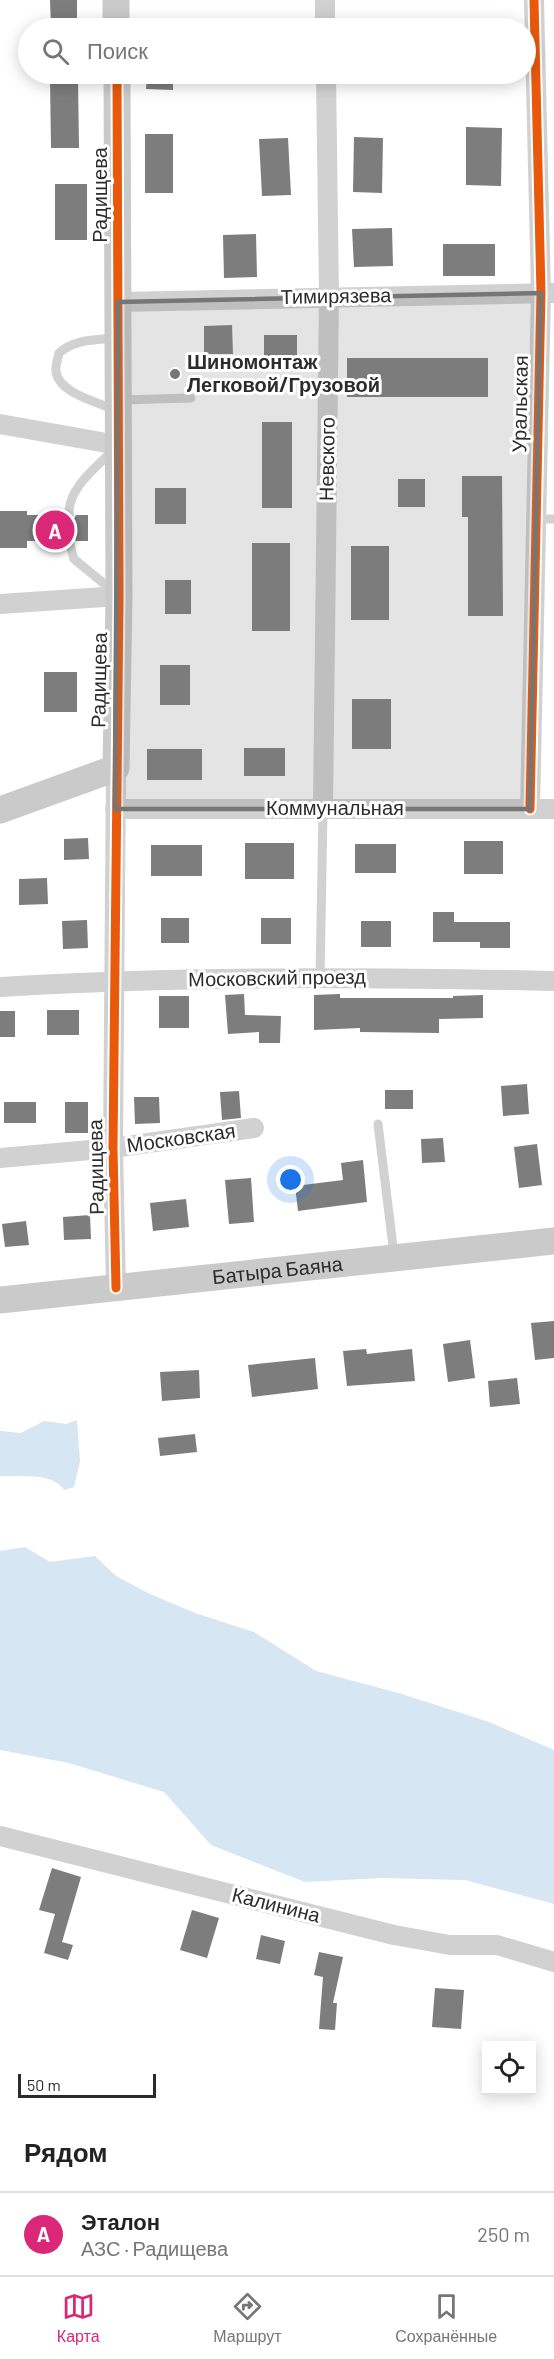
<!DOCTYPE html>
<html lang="ru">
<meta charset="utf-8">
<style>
body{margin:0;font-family:Barlow,sans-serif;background:#f6f6f6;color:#222}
.controls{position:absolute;right:18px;bottom:18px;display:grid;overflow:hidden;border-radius:0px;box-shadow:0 3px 15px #0003}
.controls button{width:54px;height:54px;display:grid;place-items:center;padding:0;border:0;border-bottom:2px solid #e0e0e0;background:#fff;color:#222;font:30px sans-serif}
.scale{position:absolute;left:18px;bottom:15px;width:138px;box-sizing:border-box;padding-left:6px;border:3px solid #2c2c2c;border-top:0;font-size:16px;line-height:21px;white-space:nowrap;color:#2c2c2c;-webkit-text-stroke:4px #fff;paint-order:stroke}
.you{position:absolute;left:291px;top:1180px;width:21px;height:21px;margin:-15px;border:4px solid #fff;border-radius:50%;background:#1a73e8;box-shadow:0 0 0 9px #1a73e833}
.badge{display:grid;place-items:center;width:39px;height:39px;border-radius:50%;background:#db2777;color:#fff;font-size:20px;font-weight:700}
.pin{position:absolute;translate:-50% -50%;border:3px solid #fff;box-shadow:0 2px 6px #0006}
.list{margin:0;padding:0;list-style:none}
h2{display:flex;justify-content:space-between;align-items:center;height:78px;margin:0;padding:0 24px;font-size:26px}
h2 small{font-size:20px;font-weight:400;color:#767676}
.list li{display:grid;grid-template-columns:39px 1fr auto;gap:18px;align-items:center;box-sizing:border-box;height:84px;padding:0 24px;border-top:2px solid #e0e0e0}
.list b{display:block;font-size:22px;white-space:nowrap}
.list p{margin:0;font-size:20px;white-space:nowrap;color:#767676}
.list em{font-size:20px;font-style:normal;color:#767676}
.icon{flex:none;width:33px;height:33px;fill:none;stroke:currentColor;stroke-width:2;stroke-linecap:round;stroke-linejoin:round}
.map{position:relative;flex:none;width:554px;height:2113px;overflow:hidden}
.search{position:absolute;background:#fff;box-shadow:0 3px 15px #0003;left:18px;right:18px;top:18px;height:66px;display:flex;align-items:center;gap:15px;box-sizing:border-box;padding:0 21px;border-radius:33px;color:#767676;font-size:22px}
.sheet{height:162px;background:#fff}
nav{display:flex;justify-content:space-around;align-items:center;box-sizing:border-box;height:84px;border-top:2px solid #e0e0e0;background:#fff;font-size:16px;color:#767676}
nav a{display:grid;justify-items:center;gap:3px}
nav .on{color:#db2777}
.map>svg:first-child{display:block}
.water{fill:#d6e6f2}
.building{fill:#7d7d7d}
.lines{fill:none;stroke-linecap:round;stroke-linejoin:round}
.lane{stroke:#d1d1d1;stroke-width:9}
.street{stroke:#d1d1d1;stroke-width:20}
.secondary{stroke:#cacaca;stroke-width:27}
.cycleway-casing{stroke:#fff;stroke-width:13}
.cycleway{stroke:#e8590c;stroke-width:9}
.marked{fill:#767676;fill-opacity:0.2;stroke:#767676;stroke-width:4.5;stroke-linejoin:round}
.poi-dot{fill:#767676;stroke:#fff;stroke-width:2}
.labels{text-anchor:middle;stroke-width:6;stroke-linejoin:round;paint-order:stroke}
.street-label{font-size:20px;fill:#2c2c2c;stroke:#fff}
.poi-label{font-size:20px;font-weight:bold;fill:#2c2c2c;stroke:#fff;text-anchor:start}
</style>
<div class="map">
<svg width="554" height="2113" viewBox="0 0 554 2113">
<rect width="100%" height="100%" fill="#fff"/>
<g class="water">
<path d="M 77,1420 L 80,1461 L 74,1487 L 64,1490 C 53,1472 19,1477 0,1476 L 0,1431 L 21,1433 L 44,1421 L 66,1424 Z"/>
<polygon points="25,1547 50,1562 95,1556 116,1576 148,1593 195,1613 254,1632 316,1671 402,1694 489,1722 554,1750 554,1904 465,1880 381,1878 305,1882 211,1845 164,1792 69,1763 0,1750 0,1551"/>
</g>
<g class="building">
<polygon points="50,0 77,0 77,27 51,27"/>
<polygon points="147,74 173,74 173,90 146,89"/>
<polygon points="78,78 79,148 51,148 50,79"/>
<polygon points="466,127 502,128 501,186 466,185"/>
<rect x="145" y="134" width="28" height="59"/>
<polygon points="354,137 383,138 382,193 353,192"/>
<polygon points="288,138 291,195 262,196 259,139"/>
<rect x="55" y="184" width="32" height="56"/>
<polygon points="392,228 393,266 354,267 352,229"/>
<polygon points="256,234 257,277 224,278 223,235"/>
<rect x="443" y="244" width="52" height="32"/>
<polygon points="232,325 233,354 204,354 204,326"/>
<rect x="264" y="335" width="33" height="33"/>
<rect x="347" y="358" width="141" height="39"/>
<rect x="262" y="422" width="30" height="86"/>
<polygon points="462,476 502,476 503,616 468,616 468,517 462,517"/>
<rect x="398" y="479" width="27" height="28"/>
<rect x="155" y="488" width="31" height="36"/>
<polygon points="0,511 27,511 27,515 62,515 65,520 69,522 74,519 76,515 88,515 88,541 76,541 73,536 68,534 62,541 27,541 27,548 0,548"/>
<rect x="252" y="543" width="38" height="88"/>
<rect x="351" y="546" width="38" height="74"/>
<rect x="165" y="580" width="26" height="34"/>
<rect x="160" y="665" width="30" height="40"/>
<rect x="44" y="672" width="33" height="40"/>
<rect x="352" y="699" width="39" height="50"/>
<rect x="244" y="748" width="41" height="28"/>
<rect x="147" y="749" width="55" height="31"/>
<polygon points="88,838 89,859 64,860 64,839"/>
<rect x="464" y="841" width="39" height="33"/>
<rect x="245" y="843" width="49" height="36"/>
<rect x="355" y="844" width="41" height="29"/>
<rect x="151" y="845" width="51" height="31"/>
<polygon points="47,878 48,904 19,905 19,879"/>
<polygon points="433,912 454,912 454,922 510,922 510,948 480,948 480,942 433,942"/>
<rect x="161" y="918" width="28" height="25"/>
<rect x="261" y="918" width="30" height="26"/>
<polygon points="87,920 88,948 63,949 62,921"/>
<rect x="361" y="921" width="30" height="26"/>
<polygon points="244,994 245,1015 281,1016 280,1043 259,1043 259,1032 228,1034 225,995"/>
<polygon points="340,994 340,998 453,998 453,996 483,995 483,1018 439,1019 439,1033 360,1032 360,1028 314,1030 314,995"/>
<rect x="159" y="996" width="30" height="32"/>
<rect x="47" y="1010" width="32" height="25"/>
<rect x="0" y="1011" width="15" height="26"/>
<polygon points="527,1084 529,1114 503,1116 501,1086"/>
<rect x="385" y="1090" width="28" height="19"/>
<polygon points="239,1091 241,1118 222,1120 220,1092"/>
<polygon points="134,1097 159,1097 160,1123 135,1124"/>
<rect x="4" y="1102" width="32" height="21"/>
<rect x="65" y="1102" width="23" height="31"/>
<polygon points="443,1138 445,1162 422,1163 421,1139"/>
<polygon points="537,1144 542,1185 519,1188 514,1147"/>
<polygon points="363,1160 367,1202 298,1211 295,1186 343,1180 341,1163"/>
<polygon points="251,1178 254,1222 229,1224 225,1180"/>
<polygon points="186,1199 189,1227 153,1231 150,1203"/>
<polygon points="90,1215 91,1239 64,1240 63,1217"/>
<polygon points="26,1221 29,1245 5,1247 2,1224"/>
<polygon points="554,1321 554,1358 535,1360 531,1323"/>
<polygon points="470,1340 475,1378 448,1382 443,1344"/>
<polygon points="366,1349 367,1354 412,1349 415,1381 347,1386 343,1351"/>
<polygon points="315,1358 318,1389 252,1397 248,1365"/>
<polygon points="199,1370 200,1398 162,1401 160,1372"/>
<polygon points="517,1378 520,1404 490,1407 488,1381"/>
<polygon points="195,1434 197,1452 160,1456 158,1438"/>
<polygon points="52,1868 81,1877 62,1942 73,1945 68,1960 44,1953 55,1914 39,1910"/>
<polygon points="192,1910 219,1918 207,1958 180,1950"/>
<polygon points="261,1935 285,1941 280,1964 256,1959"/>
<polygon points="319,1952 343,1957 333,2003 337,2003 335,2030 319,2029 323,1977 314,1975"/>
<polygon points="435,1988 464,1990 461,2029 432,2027"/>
</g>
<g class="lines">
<g class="lane">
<polyline points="121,400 191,398"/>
<path d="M 116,410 C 99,403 59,393 56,372 C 55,366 58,359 59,353 C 74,339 96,340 116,338"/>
<path d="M 69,515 C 68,488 95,469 112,451"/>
<polyline points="536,519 554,519"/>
<polyline points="69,541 74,559 113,591"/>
<polyline points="320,978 323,809"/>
<polyline points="378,1124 394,1255"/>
</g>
<g class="street">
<polyline points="325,0 325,28"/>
<polyline points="118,302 553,293"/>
<polyline points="0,424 118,445"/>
<polyline points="0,604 119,596"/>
<polyline points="116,768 113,1148 116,1288"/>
<polyline points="323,808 329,296 326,74"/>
<polyline points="115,809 554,809"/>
<polyline points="530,809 541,293 534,0"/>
<path d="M 0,987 C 185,976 369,977 554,981"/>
<polyline points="0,1158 113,1148 254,1128"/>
<polyline points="0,1836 394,1935 450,1945 497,1945 554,1962"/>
</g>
<g class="secondary">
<polyline points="116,0 116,28"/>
<polyline points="0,810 116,768 119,596 117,74"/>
<path id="s1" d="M 0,1300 L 554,1241"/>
</g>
<g class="cycleway-casing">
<g id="cycleway">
<polyline points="530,809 541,293 534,0"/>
<polyline points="116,1288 113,1148 119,596 117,74"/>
</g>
</g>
<use href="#cycleway" class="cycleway"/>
</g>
<path class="marked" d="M 541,293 L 530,809 L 115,809 L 118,302 Z"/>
<circle class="poi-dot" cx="175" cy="374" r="6"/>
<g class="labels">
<g class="street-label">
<text transform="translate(100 195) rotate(-90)" y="7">Радищева</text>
<text transform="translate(336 296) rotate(-1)" y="7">Тимирязева</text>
<text transform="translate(520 404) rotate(-89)" y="7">Уральская</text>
<text transform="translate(327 459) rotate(-89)" y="7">Невского</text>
<text transform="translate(99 680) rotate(-89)" y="7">Радищева</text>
<text x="335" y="815">Коммунальная</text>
<text transform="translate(277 978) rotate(-1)" y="7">Московский проезд</text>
<text transform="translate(181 1138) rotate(-8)" y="7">Московская</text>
<text transform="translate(96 1167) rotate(-91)" y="7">Радищева</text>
<text dy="7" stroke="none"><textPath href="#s1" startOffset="279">Батыра Баяна</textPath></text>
<text transform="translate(276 1905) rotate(14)" y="7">Калинина</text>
</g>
<g class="poi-label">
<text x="187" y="369">Шиномонтаж<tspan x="187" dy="23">Легковой/Грузовой</tspan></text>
</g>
</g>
</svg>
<div class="controls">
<button><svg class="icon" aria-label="locate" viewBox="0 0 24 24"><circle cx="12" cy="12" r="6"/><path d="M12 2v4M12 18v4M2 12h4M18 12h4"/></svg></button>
</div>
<div class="scale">50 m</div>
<div class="you"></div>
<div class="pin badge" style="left:55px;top:530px">A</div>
<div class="search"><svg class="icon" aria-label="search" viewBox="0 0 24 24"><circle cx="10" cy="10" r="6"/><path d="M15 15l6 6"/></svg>Поиск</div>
</div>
<section class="sheet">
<h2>Рядом<small></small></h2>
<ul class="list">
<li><span class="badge">A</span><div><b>Эталон</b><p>АЗС · Радищева</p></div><em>250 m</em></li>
</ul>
</section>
<nav>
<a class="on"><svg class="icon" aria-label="map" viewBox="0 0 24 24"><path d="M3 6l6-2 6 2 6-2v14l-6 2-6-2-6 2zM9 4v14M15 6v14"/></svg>Карта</a>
<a><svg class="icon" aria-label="directions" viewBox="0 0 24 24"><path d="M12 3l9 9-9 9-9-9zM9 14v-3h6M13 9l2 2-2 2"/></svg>Маршрут</a>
<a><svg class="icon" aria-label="saved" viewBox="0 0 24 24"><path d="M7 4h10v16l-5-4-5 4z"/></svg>Сохранённые</a>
</nav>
